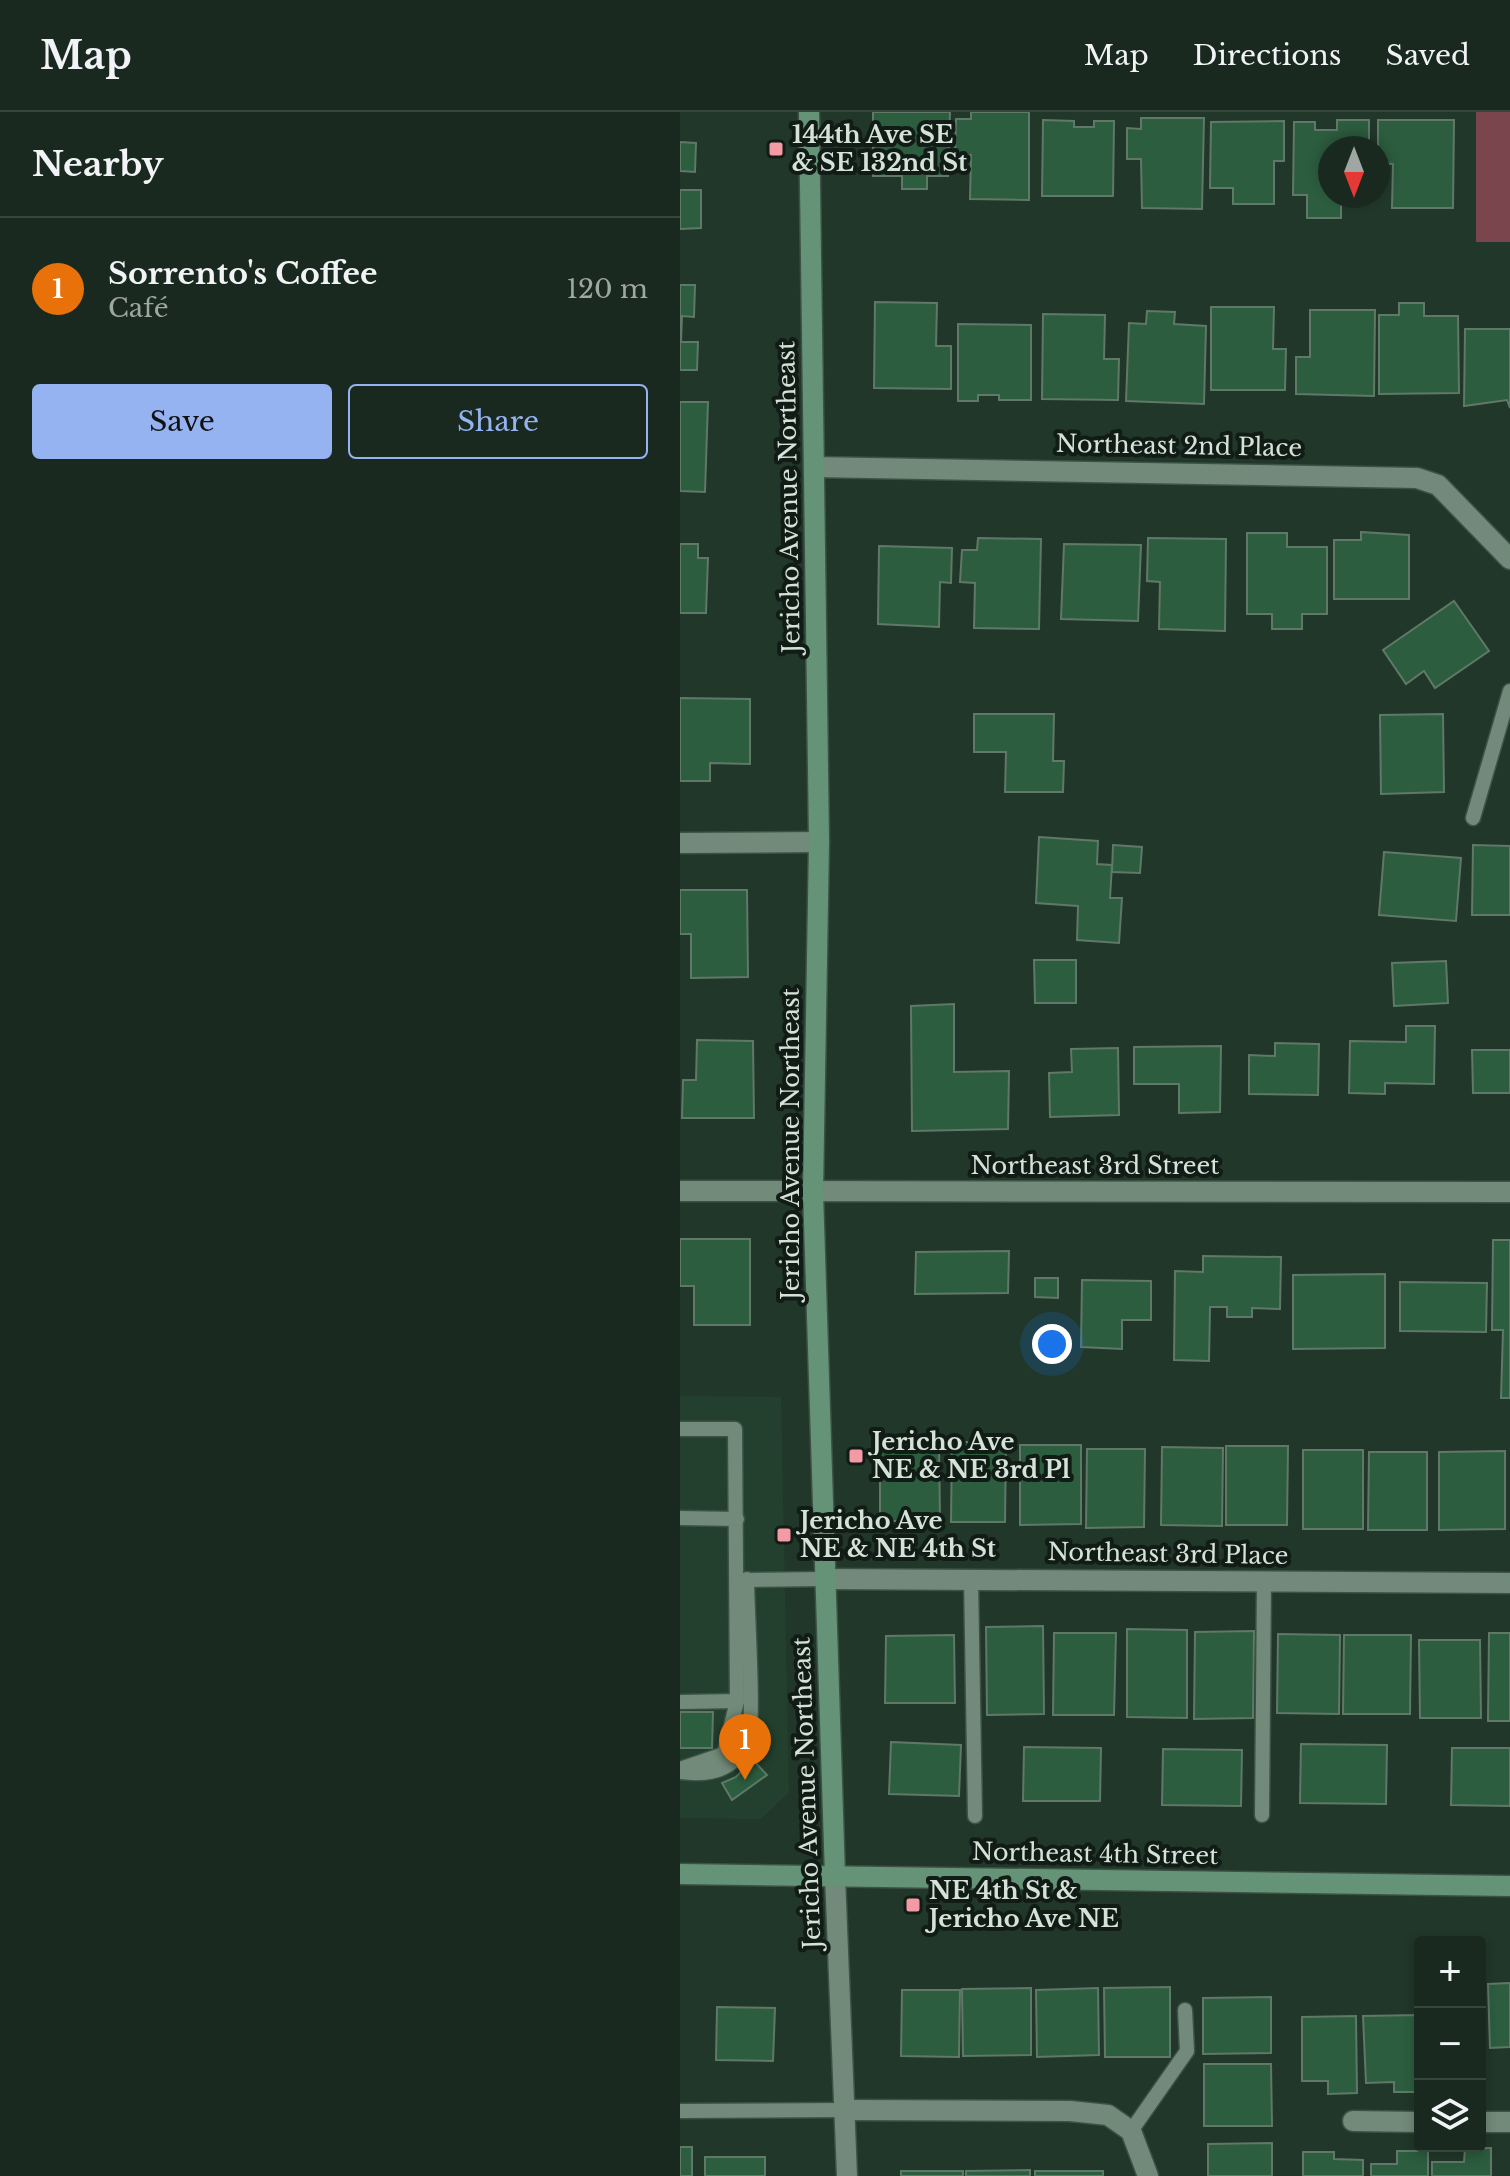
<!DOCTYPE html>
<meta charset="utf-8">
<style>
body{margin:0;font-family:"Libre Baskerville",serif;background:#26352c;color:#f1f3f6}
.controls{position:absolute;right:24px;bottom:24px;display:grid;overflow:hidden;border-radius:8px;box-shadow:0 4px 12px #0003}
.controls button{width:72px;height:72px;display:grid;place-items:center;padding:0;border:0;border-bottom:2px solid #37453d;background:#19291f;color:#f1f3f6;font:40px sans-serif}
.compass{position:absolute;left:638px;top:24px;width:72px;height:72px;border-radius:50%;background:#19291f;box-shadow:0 4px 12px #0003;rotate:180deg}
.you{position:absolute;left:372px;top:1232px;width:28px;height:28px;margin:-20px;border:6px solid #fff;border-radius:50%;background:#1a73e8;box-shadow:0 0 0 12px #1a73e833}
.badge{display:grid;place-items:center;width:52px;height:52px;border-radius:50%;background:#95b2f1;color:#fff;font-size:26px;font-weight:700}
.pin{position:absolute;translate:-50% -66px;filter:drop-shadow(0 2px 4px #0008)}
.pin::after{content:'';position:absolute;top:42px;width:28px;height:24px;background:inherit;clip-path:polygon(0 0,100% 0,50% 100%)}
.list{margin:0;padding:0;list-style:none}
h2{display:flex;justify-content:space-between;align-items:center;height:104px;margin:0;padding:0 32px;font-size:34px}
h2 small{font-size:26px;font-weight:400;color:#9fa6a4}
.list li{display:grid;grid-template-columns:52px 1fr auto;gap:24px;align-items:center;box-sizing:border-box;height:144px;padding:0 32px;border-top:2px solid #37453d}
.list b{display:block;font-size:30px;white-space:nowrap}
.list p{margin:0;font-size:26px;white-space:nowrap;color:#9fa6a4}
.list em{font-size:26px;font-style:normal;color:#9fa6a4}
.actions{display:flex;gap:16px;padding:24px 32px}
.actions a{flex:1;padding:18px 0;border:2px solid #95b2f1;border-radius:8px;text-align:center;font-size:28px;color:#95b2f1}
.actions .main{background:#95b2f1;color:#111}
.icon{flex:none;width:44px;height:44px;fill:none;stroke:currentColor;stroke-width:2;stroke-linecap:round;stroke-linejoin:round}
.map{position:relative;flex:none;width:830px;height:2064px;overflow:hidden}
header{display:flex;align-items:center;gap:48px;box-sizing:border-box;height:112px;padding:0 40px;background:#19291f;border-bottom:2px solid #37453d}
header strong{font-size:38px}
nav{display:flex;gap:44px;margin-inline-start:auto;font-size:28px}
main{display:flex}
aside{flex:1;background:#19291f}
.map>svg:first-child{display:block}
.built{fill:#23402e}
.water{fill:#7a454c}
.building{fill:#2c5d3f;stroke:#607868;stroke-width:2}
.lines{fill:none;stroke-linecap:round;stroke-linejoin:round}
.lane-casing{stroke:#3d5245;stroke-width:17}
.street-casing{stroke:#3d5245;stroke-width:23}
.secondary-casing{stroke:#3d5245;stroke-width:23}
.lane{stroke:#718a79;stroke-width:14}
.street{stroke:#718a79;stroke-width:20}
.secondary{stroke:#659377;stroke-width:20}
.poi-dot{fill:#f49aa5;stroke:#121c16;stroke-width:3}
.labels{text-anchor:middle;stroke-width:8;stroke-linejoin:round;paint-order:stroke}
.poi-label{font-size:24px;font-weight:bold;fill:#d4e2d8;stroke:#121c16;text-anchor:start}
.street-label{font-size:24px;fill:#d4e2d8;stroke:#121c16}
</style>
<header>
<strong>Map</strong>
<nav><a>Map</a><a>Directions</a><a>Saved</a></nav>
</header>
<main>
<aside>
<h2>Nearby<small></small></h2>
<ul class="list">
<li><span class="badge" style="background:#e8710a">1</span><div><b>Sorrento's Coffee</b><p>Café</p></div><em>120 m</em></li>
</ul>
<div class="actions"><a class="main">Save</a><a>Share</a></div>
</aside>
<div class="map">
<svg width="830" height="2064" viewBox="0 0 830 2064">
<rect width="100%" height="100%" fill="#213729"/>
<polygon class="built" points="0,1284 101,1285 109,1680 81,1707 0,1706"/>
<rect class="water" x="796" y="0" width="34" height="130"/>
<g class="building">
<polygon points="193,0 270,0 268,64 247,64 247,77 222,77 222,64 193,64"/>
<polygon points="291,0 349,0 349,88 290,87 291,43 275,43 276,7 291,7"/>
<polygon points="461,6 524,6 522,97 462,96 461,47 447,47 447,16 461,17"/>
<polygon points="363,8 394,9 394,15 414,15 414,9 434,9 433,84 362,84"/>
<polygon points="657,8 689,8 689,36 650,36 650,84 661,84 661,106 627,106 627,83 613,83 614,10 635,10 635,18 657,18"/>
<polygon points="698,8 774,8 773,96 712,96 713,52 698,51"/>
<polygon points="604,9 604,49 594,49 594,92 553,92 553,76 530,76 531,10"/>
<polygon points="0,30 16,31 15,60 0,59"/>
<polygon points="0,78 21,78 21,116 0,117"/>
<polygon points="0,173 15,173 14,205 2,204 1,230 18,230 17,258 0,258"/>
<polygon points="195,190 257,191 256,234 271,234 271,277 194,276"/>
<polygon points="719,191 744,191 744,204 778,204 779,281 699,282 699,203 719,203"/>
<polygon points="531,195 594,195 593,237 606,237 605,278 531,278"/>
<polygon points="630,198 695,198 694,284 616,282 616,245 630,245"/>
<polygon points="467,199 495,200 494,212 526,214 524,292 446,289 449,211 466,212"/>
<polygon points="363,202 425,203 424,247 439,247 438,288 362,287"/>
<polygon points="278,212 351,213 351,288 319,288 319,283 298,283 298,289 278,289"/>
<polygon points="785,217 830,217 830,296 827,288 784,294"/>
<polygon points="0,290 28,290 25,380 0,379"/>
<polygon points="681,420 729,423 729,487 654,487 654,428 681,428"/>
<polygon points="567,421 607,421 607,435 647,435 647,502 622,502 622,517 592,517 592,502 567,502"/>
<polygon points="298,426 361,427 359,517 294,516 295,471 280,470 282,438 297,438"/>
<polygon points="468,426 546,427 545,519 479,517 480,470 467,469"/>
<polygon points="0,432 18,432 18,446 28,446 26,501 0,501"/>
<polygon points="384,432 461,433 458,509 381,507"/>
<polygon points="199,434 272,436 271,471 260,470 259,515 198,512"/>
<polygon points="774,489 809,539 755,576 744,559 726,572 703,538"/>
<polygon points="0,586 70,587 70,652 30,651 30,669 0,669"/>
<polygon points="294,602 374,602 373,649 384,649 383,680 325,680 326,640 294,640"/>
<polygon points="763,602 764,680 701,682 700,603"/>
<polygon points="359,725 418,729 417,752 432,753 430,786 442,786 439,831 397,828 398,794 356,791"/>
<polygon points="433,733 462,735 460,761 432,760"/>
<polygon points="793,733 830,734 830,803 792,803"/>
<polygon points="704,740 781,746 776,809 699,803"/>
<polygon points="0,778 67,778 68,865 11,866 11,822 0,822"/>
<polygon points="354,848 396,848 396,891 355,891"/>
<polygon points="766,849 768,891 714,894 712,851"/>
<polygon points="274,892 274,960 329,959 328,1017 232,1019 231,894"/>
<polygon points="726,914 755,914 754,972 705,971 705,982 669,981 670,929 726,930"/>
<polygon points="17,928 73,929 74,1006 2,1006 3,968 16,968"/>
<polygon points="595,931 639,932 638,983 569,982 569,943 595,944"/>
<polygon points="541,934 540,1000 499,1001 499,972 454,972 454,935"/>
<polygon points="438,936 439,1003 370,1005 369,961 392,960 391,937"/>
<polygon points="792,938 830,938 830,981 793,981"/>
<polygon points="0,1127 70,1127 70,1213 14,1213 14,1174 0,1174"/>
<polygon points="813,1128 830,1128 830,1286 821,1286 823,1218 812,1218"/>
<polygon points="329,1139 328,1181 235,1182 236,1140"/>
<polygon points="523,1144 601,1145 600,1197 572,1196 572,1205 547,1205 547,1195 530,1195 529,1249 494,1248 495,1159 523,1160"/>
<polygon points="705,1162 705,1236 613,1237 613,1163"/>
<polygon points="355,1166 378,1166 378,1186 355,1185"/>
<polygon points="402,1168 471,1169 471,1208 442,1208 442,1237 401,1235"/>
<polygon points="720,1170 807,1171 806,1220 720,1219"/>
<polygon points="272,1330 326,1330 325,1410 271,1410"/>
<polygon points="200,1333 259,1333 260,1409 200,1409"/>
<polygon points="340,1333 401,1333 401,1412 340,1413"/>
<polygon points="546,1334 608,1334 607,1413 546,1413"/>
<polygon points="482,1335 543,1336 542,1414 481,1413"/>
<polygon points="407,1337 465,1337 464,1415 406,1416"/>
<rect x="623" y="1338" width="60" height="79"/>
<polygon points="825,1339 825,1417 759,1418 759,1340"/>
<polygon points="689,1340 747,1340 747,1418 688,1418"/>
<polygon points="363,1514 364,1602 307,1603 306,1515"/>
<polygon points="447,1517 507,1518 507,1606 447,1605"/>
<polygon points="574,1519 573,1606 514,1607 515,1520"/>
<polygon points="374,1521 436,1521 434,1603 373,1603"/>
<polygon points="809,1521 830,1521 830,1609 808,1609"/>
<polygon points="598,1522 660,1523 659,1602 597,1601"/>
<polygon points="274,1523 275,1591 205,1591 206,1524"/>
<polygon points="664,1523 731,1523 730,1602 663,1602"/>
<polygon points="739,1528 800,1528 801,1606 740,1606"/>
<polygon points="0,1600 33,1600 32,1636 0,1636"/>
<polygon points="211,1630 281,1633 279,1684 209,1682"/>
<polygon points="621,1632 707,1633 706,1692 620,1691"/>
<polygon points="344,1635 421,1636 420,1689 343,1689"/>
<polygon points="772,1636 830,1636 830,1694 771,1693"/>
<polygon points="483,1637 562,1638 561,1694 482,1693"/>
<polygon points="73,1648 87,1663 52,1688 42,1671 56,1665"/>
<polygon points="830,1871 830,1935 810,1936 808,1872"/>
<polygon points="490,1875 490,1945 425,1945 424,1876"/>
<polygon points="351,1876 351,1943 283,1944 282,1877"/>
<polygon points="418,1876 419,1943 357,1945 356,1878"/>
<polygon points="222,1878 280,1878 279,1945 221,1944"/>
<polygon points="591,1885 591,1941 523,1942 523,1886"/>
<polygon points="37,1895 95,1896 93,1949 36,1948"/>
<polygon points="740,1903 740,1980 714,1980 714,1970 686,1971 683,1904"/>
<polygon points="676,1904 677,1981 648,1982 648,1969 622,1969 622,1905"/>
<polygon points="800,1908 804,1908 803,1977 800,1977"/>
<polygon points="524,1952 591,1952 592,2014 524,2014"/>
<polygon points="592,2031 592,2064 528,2064 528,2032"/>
<rect x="0" y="2035" width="12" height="29"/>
<polygon points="785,2036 811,2036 811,2064 752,2064 752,2050 784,2050"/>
<polygon points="717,2039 748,2039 748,2064 691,2064 691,2052 717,2052"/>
<polygon points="623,2040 654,2040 654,2047 683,2048 683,2064 623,2064"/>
<rect x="25" y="2045" width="60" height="19"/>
<polygon points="350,2058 350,2064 286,2064 286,2059"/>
<rect x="221" y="2059" width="62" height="5"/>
<rect x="355" y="2059" width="68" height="5"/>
</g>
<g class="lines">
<g class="lane-casing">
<g id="lane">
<polyline points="793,706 830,579"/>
<polyline points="0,1317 55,1317 57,1589 44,1642 0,1657"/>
<polyline points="0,1406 57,1407"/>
<polyline points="291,1466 295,1704"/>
<polyline points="58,1468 145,1467"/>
<polyline points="0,1590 57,1589"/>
<path d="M 0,1660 C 29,1664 54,1659 68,1630 C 75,1617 67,1493 67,1467"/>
<polyline points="582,1703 584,1469"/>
<polyline points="0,1999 166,1998"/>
<polyline points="451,2019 507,1939 505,1898"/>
</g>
</g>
<g class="street-casing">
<g id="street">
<polyline points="134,355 737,366 758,373 830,447"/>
<polyline points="0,731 139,730"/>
<polyline points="0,1079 830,1080"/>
<polyline points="145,1467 830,1471"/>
<polyline points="155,1764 167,2064"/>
<polyline points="166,1998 390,1999 428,2003 451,2019 468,2064"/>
<polyline points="673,2009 740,2010"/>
<polyline points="800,2010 830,2010"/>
</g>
</g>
<g class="secondary-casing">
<g id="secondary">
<polyline points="129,0 139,730 133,1080 155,1764"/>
<polyline points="0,1762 830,1774"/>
</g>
</g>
<use href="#lane" class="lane"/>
<use href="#street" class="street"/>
<use href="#secondary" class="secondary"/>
</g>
<g class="poi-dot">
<rect x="88" y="29" width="16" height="16" rx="4"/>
<rect x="168" y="1336" width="16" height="16" rx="4"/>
<rect x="96" y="1415" width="16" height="16" rx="4"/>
<rect x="225" y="1785" width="16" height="16" rx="4"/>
</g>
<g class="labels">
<g class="poi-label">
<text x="112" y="31">144th Ave SE<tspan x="112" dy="28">&amp; SE 132nd St</tspan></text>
<text x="192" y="1338">Jericho Ave<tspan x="192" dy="28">NE &amp; NE 3rd Pl</tspan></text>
<text x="120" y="1417">Jericho Ave<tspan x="120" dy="28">NE &amp; NE 4th St</tspan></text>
<text x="249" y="1787">NE 4th St &amp;<tspan x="249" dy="28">Jericho Ave NE</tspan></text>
</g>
<g class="street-label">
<text transform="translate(499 334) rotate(1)" y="8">Northeast 2nd Place</text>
<text transform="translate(109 385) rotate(-91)" y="8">Jericho Avenue Northeast</text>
<text transform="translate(111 1032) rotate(-90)" y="8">Jericho Avenue Northeast</text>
<text x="415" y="1062">Northeast 3rd Street</text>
<text transform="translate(488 1442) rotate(1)" y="8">Northeast 3rd Place</text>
<text transform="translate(127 1681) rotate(-92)" y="8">Jericho Avenue Northeast</text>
<text transform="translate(415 1742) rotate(1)" y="8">Northeast 4th Street</text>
</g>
</g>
</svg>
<div class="controls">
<button>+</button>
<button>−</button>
<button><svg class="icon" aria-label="layers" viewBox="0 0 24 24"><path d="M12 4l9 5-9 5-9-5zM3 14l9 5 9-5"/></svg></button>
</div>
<svg class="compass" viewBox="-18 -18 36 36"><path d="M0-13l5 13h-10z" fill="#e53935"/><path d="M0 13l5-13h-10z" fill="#9fa6a4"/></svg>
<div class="you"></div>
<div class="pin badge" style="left:65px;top:1668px;background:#e8710a">1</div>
</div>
</main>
